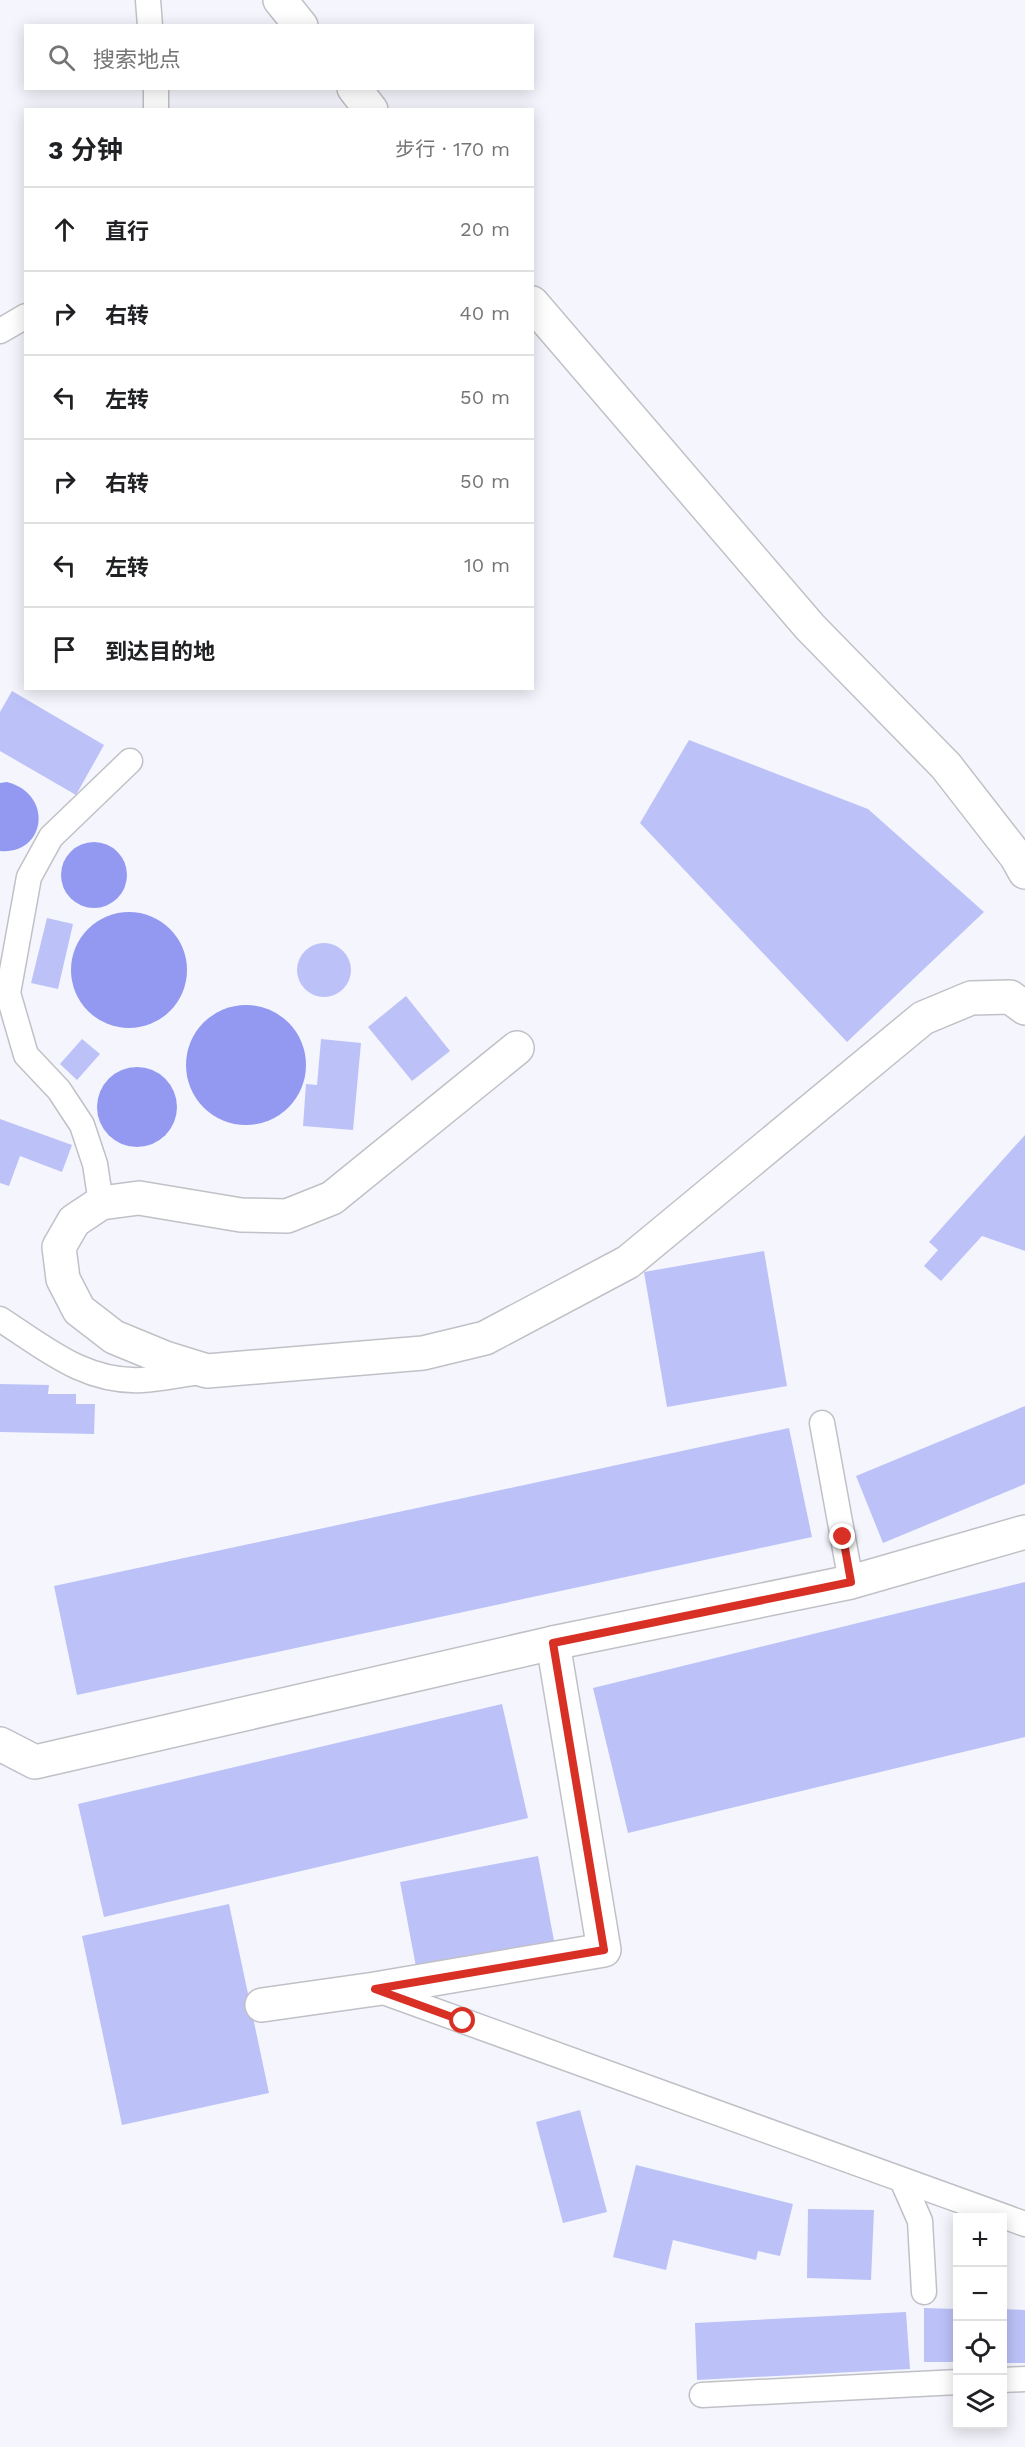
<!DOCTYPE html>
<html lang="zh">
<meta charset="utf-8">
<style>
body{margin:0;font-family:"Work Sans","Noto Sans SC",sans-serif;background:#f6f6f6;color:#202124}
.controls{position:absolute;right:18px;bottom:18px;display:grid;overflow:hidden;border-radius:0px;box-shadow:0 3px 15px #0003}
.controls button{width:54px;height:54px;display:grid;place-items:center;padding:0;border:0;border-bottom:2px solid #e0e0e0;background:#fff;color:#202124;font:30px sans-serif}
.stop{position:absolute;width:18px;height:18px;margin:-14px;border:4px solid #d93025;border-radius:50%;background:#fff}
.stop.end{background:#d93025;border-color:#fff;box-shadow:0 2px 6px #0008}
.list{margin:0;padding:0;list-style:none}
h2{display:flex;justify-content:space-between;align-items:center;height:78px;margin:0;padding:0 24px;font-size:26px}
h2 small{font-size:20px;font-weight:400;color:#757577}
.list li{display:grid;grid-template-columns:39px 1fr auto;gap:18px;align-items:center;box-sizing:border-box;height:84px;padding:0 24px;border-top:2px solid #e0e0e0}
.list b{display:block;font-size:22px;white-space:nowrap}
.list em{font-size:20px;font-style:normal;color:#757577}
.icon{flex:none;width:33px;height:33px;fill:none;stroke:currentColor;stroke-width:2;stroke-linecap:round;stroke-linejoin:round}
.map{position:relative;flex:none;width:1025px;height:2447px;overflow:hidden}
.search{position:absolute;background:#fff;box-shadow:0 3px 15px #0003;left:24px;top:24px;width:510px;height:66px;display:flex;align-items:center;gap:15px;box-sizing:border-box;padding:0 21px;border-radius:0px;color:#757577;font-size:22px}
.panel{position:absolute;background:#fff;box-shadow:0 3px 15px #0003;left:24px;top:108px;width:510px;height:582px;border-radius:0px}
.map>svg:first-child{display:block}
.water{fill:#9399f0}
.building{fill:#bcc2f8}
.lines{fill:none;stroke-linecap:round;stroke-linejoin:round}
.service-casing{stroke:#c0c1c7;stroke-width:27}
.minor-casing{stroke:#c0c1c7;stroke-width:36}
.service{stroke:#fff;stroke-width:24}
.minor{stroke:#fff;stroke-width:33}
.route{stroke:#d93025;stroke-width:8}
</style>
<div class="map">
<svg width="1025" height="2447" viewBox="0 0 1025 2447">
<rect width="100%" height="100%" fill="#f5f6fd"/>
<g class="water">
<path d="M 7,782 C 54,794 46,855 0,851 L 0,783 Z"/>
<circle cx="94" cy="875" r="33"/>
<circle cx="129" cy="970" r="58"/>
<circle cx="246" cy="1065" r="60"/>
<circle cx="137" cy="1107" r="40"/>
</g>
<g class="building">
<polygon points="12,691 104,745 76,795 0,751 0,712"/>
<polygon points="689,740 868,809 984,912 847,1042 640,823"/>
<polygon points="47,918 73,924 58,989 31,983"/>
<circle cx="324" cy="970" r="27"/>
<polygon points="406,996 450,1051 412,1081 368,1027"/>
<polygon points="82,1039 100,1054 77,1080 60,1064"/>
<polygon points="321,1039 361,1043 353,1130 303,1126 306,1084 317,1085"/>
<polygon points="0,1119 72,1145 62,1172 20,1156 9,1186 0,1183"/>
<polygon points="1025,1135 1025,1251 982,1236 941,1281 924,1266 938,1250 929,1242"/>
<polygon points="764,1251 787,1386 667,1407 644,1272"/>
<polygon points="0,1384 49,1385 48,1394 76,1394 76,1404 95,1404 94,1434 0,1432"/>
<polygon points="1025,1406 1025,1484 883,1543 856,1476"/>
<polygon points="789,1428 812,1537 77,1695 54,1586"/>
<polygon points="1025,1582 1025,1737 628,1833 593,1688"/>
<polygon points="502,1704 528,1818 104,1917 78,1804"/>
<polygon points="538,1856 555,1946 417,1972 400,1882"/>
<polygon points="229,1904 269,2093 122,2125 82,1936"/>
<polygon points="580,2110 607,2212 563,2223 536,2122"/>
<polygon points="636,2165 793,2204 780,2256 758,2251 756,2260 673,2240 666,2270 613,2257"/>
<polygon points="808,2209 874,2210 871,2280 807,2278"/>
<polygon points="924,2308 958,2309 958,2362 924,2362"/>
<polygon points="1002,2309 1025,2310 1025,2363 1002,2363"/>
<polygon points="906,2312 910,2369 697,2380 695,2323"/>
</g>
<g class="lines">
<g class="service-casing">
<g id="service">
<polyline points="148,0 150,26"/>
<polyline points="156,88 156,110"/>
<polyline points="0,331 26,316"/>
<polyline points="101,1203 95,1164 82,1125 59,1090 26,1055 8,993 29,877 51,837 130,761"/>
<path d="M 0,1319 C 45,1348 85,1383 142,1380 C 162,1379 182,1374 202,1372"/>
<polyline points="822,1423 851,1582"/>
<polyline points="375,1989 1025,2224"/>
<polyline points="902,2180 920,2221 924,2292"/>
<polyline points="1002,2380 1025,2379"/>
<polyline points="702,2395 958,2382"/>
</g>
</g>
<g class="minor-casing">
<g id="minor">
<polyline points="280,0 301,26"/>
<polyline points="354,88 371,110"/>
<polyline points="532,303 810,627 946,766 1016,856 1025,872"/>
<polyline points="517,1048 332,1198 287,1216 241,1215 139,1198 101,1203 74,1221 59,1247 63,1279 79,1310 114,1337 165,1358 207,1371 423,1353 485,1338 628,1262 923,1018 971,998 1010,997 1025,1008"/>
<polyline points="0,1744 35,1762 553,1643 851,1582 1025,1532"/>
<polyline points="262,2005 375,1989 604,1950 553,1643"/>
</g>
</g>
<use href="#service" class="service"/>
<use href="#minor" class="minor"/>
</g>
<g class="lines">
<polyline class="route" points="463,2021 375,1989 604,1950 553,1643 851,1582 843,1537"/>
</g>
</svg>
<div class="controls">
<button>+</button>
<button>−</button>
<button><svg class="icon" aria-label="locate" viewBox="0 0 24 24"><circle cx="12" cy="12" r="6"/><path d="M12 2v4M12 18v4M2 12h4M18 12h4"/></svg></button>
<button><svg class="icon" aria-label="layers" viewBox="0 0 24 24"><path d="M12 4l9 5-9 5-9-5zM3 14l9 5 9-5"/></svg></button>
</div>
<div class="stop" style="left:463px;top:2021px"></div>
<div class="stop end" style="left:843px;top:1537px"></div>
<div class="search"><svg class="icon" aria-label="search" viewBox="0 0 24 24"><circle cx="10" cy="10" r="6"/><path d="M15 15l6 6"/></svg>搜索地点</div>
<section class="panel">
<h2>3 分钟<small>步行 · 170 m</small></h2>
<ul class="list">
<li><svg class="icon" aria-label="ahead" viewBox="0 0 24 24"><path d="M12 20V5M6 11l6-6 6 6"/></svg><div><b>直行</b></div><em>20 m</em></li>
<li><svg class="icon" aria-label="right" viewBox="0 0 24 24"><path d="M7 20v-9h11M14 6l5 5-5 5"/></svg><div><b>右转</b></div><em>40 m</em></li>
<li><svg class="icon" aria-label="left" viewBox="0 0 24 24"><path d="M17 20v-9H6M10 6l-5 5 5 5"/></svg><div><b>左转</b></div><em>50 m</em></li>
<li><svg class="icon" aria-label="right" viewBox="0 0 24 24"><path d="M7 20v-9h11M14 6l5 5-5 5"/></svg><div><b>右转</b></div><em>50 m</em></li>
<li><svg class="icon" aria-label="left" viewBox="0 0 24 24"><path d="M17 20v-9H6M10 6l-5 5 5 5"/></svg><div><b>左转</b></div><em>10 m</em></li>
<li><svg class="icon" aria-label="arrive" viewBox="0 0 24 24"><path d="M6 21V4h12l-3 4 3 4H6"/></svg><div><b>到达目的地</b></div></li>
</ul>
</section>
</div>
